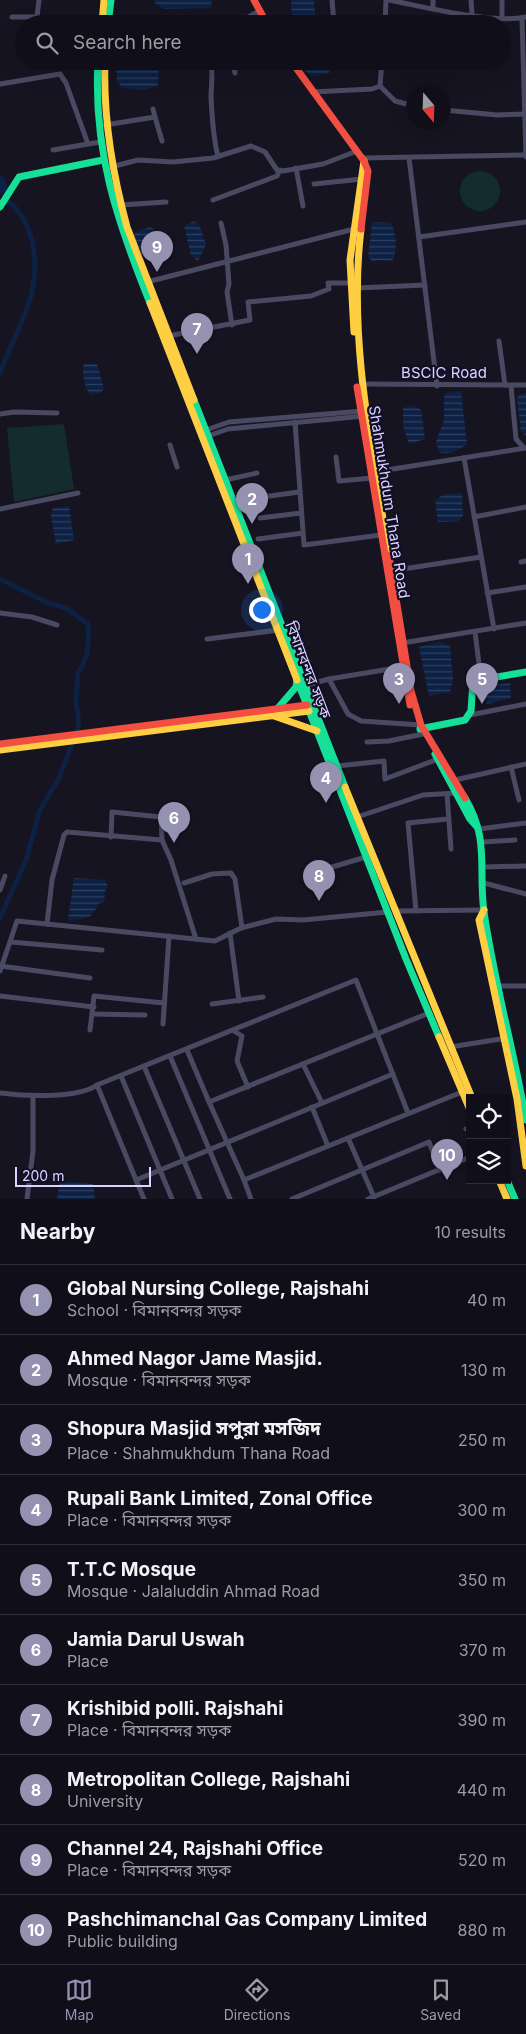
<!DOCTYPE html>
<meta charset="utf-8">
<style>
body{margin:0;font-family:Inter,"Noto Sans Bengali",sans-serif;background:#191822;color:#f1f3f6}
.controls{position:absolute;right:15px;bottom:15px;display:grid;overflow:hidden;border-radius:0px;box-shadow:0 5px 20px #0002}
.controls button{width:45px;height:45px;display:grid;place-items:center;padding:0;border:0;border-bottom:1px solid #302f38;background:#100f19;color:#f1f3f6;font:25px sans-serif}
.compass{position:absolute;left:406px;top:85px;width:45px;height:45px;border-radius:50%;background:#100f19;box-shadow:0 5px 20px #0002;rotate:161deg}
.scale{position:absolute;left:15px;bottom:12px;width:136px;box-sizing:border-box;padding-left:5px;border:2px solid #d9d4ff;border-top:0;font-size:14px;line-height:18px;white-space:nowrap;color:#d9d4ff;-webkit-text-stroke:4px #130f26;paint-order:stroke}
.you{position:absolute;left:261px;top:609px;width:18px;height:18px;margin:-12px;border:4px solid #fff;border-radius:50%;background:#1a73e8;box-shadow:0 0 0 8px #1a73e833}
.badge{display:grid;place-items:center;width:32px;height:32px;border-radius:50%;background:#9591b1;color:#fff;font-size:16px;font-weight:700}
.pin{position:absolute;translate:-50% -41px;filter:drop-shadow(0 1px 2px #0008)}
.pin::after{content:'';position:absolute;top:26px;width:18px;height:15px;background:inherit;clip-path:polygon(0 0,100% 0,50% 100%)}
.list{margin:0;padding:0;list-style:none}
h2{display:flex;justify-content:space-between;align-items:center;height:65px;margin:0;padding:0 20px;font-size:21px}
h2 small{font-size:16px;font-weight:400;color:#9c9ca2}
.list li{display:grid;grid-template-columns:32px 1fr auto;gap:15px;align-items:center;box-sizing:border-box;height:70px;padding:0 20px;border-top:1px solid #302f38}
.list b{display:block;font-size:19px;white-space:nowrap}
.list p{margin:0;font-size:16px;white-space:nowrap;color:#9c9ca2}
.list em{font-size:16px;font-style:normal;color:#9c9ca2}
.icon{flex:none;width:28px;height:28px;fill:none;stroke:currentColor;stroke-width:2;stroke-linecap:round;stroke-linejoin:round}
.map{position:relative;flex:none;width:526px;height:1199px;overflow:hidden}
.search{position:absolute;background:#100f19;box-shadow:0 5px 20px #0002;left:15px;right:15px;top:15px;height:55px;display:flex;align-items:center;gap:12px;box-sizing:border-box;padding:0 18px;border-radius:28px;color:#9c9ca2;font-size:19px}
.sheet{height:765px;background:#100f19}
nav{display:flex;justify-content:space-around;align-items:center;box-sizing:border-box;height:70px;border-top:1px solid #302f38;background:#100f19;font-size:14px;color:#9c9ca2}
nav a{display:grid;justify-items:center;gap:2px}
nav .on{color:#9591b1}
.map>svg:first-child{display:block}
.green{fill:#132c2d}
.water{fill:url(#water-rules)}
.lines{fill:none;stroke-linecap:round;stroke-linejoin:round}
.canal{stroke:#0d2144;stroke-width:5}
.river{stroke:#0d2144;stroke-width:9}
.street{stroke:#4a4962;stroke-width:5}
.fast{stroke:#16e098;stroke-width:7}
.slow{stroke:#ffcf43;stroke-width:7}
.jam{stroke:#f24e42;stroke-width:7}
.labels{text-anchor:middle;stroke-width:4.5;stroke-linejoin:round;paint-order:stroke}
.street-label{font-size:15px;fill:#d9d4ff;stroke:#130f26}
</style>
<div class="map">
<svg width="526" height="1199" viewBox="0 0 526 1199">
<defs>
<pattern id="water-rules" width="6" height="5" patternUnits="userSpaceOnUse" patternTransform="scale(1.25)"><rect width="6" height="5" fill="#0d2144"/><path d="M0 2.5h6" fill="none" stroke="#304060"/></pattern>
</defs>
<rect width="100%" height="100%" fill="#161421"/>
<g class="green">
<circle cx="480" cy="191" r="20"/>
<polygon points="64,424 74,489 14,502 7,428"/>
</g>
<g class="water">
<polygon points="155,0 211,0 212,8 164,9 155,3"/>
<polygon points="291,0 314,0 316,24 292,24"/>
<polygon points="116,61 159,61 158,86 144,90 122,88 117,81"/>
<polygon points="297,61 331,61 331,63 329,73 312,76 302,69"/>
<polygon points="194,221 200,226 206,245 198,261 191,255 184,226"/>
<path d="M 376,222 L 391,223 C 396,232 398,252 392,261 L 379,260 L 373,263 L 368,256 L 372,223 Z"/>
<polygon points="150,227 154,229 155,236 157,237 157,251 153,254 150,251 140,254 134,237 135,232"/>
<path d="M 85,364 L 97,364 L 104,388 L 101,393 L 90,395 C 84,386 83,376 83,366 Z"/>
<path d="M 461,391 L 467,444 C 459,450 448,456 439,452 L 436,441 L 444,421 L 444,396 L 446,393 Z"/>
<polygon points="526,393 526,436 521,431 517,399 519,395"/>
<polygon points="414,405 421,410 425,439 409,444 403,426 403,408"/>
<polygon points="462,493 463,516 458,521 438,522 435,501 444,494"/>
<polygon points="69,506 74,540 56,544 51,516 53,508"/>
<polygon points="439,642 450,646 453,679 450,692 429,696 419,647"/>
<polygon points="510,683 511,698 487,704 482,687"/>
<path d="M 74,878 L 105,880 L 108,887 L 105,891 L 104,902 L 98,904 C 93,920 84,919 68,920 Z"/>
<polygon points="60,1181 93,1184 95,1199 57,1199"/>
</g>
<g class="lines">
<g class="canal">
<path d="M 0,373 C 17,327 44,292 32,241 C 28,225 21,212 9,202"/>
<path d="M 0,579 L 48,603 L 66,608 L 88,624 C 89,639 88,661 78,672 L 76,701 L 79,722 L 77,731 L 59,778 L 40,810 L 26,860 L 0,918"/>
</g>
<polyline class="river" points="0,179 5,192"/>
<g class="street">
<polyline points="332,0 334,23"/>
<path d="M 389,0 C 425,7 491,24 526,17"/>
<polyline points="433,0 433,9"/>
<polyline points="471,0 472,14"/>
<polyline points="502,0 502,18"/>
<polyline points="12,17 37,17 39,0"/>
<polyline points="522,18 526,157"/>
<polyline points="236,24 259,11"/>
<polyline points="385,24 386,0"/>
<path d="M 210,61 C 214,73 211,85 211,97 C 212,116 213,138 218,156"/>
<polyline points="233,61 235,73"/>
<polyline points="0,84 60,74 66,83 88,144"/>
<polyline points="380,86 395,101 414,106"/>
<polyline points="312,92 372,89 380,86 382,61"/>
<polyline points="444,110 497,115 526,114"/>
<polyline points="155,117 162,141"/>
<polyline points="105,125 155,117 153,109"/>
<polyline points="53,150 100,142"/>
<polyline points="362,158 526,155"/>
<polyline points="409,158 437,386"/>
<polyline points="111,167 138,160 173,162 213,158 251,146 265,152 277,170 283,171 323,164 357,151"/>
<polyline points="296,168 303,206"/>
<polyline points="314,184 362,179"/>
<polyline points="213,200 277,176 280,170"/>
<polyline points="121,205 166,202"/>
<polyline points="221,223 226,245 229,284 227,292 232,325"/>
<polyline points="419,237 526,222"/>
<polyline points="147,282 354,229"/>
<polyline points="357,288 425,285"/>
<polyline points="168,336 250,320 248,302 311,296 329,289 328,283 351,283"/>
<polyline points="499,341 505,385"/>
<polyline points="362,384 526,385"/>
<polyline points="511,386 516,439 524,448"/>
<polyline points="0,414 14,412 57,413"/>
<polyline points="295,422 304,545 381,535"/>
<polyline points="206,430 229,422 363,411"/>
<polyline points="208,436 228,429 364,416"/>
<polyline points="170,445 177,467"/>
<polyline points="336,457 339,481 372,478"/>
<polyline points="464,458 494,629"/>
<polyline points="374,472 526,448"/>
<polyline points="225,480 257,473"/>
<polyline points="255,498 299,492"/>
<polyline points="0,509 78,493"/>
<polyline points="474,517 526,507"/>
<polyline points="260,518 301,513"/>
<polyline points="258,539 303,533"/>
<polyline points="521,562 526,561"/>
<polyline points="390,571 481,557"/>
<polyline points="487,593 526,587"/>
<polyline points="0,613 32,617 57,625"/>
<polyline points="475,632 479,664"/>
<polyline points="207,639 279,630"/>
<polyline points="402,643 526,623"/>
<polyline points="329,679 402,667"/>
<polyline points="307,685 329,679 348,714 361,721 421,725"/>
<polyline points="470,715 526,704"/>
<polyline points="367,742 389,741 423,734"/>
<polyline points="337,766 384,761 385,779 438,759"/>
<polyline points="511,767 519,800"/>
<polyline points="455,780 526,764"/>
<polyline points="447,794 451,849"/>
<polyline points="357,817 423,795 456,793"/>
<polyline points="479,829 526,823"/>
<polyline points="162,840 171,860 196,939"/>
<polyline points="483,842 515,840"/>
<polyline points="483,867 526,866"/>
<polyline points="327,872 332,867 366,857"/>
<polyline points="184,883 212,874 231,873 235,879 242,928"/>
<polyline points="484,883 526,894"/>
<polyline points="0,890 5,876"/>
<polyline points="395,911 484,910"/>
<polyline points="416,911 408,823 448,819"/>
<polyline points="47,924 52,880 64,835 67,832 162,840 161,817 112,812 111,837"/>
<polyline points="230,933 239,1001"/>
<polyline points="11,942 102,950"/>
<polyline points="0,966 90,978"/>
<polyline points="0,971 17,921 215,941 241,928 276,919 303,920 388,912"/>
<polyline points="495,986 526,986"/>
<polyline points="0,996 94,1007"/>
<polyline points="212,1004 263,997"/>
<polyline points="429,1013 209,1102 244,1180 462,1092"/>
<polyline points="93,1014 145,1015"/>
<polyline points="163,1024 169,936"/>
<polyline points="90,1030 94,996 164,1003"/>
<polyline points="234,1031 242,1036 237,1061 248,1087"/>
<polyline points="450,1047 507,1038"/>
<polyline points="187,1050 209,1102"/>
<polyline points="170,1056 230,1199"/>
<polyline points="303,1064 322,1103"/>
<polyline points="144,1066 200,1199"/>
<polyline points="121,1076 172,1199"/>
<path d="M 0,1093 C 24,1096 78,1099 97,1085"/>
<polyline points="312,1107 328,1146"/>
<polyline points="466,1129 470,1127"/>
<polyline points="348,1138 374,1197"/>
<polyline points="136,1180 97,1085 356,980 408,1113"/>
<polyline points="244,1180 251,1199"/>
<polyline points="27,1199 33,1151 33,1097"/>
<polyline points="144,1199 136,1180 393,1074"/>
<polyline points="292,1199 429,1142 440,1170"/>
<polyline points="368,1199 470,1157"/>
</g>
<g class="fast">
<polyline points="108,24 111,0"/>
<path d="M 98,61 C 93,151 117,221 150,303"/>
<polyline points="0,207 19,177 103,160"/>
<polyline points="194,400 345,787"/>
<polyline points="297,680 406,959 439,1037"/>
<polyline points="278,708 296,687 297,680"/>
<polyline points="420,729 465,720 471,711 473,681 526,672"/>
<polyline points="435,754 470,819 477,827"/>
<path d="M 465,798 C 490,840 478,868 484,912 C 494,982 514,1050 526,1120"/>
<polyline points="507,1180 515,1199"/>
</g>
<g class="slow">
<polyline points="102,24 104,0"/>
<path d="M 105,61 C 103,118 112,172 127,227 L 194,400"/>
<path d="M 361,229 C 348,337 372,449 389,555"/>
<polyline points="150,303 297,680"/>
<polyline points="354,332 350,260 364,161"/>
<polyline points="274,716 317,731"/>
<polyline points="0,750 309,711"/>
<polyline points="345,787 472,1098"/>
<polyline points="484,910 479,920 517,1099 526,1166"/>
<polyline points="439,1037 470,1110"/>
<polyline points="499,1180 507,1199"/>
</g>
<g class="jam">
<polyline points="254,0 267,24"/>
<polyline points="291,61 364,161 368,171 361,229"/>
<polyline points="357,387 410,705"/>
<polyline points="389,555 411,691 421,725 465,798"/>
<polyline points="0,744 307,705"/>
</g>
</g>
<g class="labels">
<g class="street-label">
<text x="444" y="378">BSCIC Road</text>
<text transform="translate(389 502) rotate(81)" y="5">Shahmukhdum Thana Road</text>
<text transform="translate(308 670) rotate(69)" y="5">বিমানবন্দর সড়ক</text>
</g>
</g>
</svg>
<div class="controls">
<button><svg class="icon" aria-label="locate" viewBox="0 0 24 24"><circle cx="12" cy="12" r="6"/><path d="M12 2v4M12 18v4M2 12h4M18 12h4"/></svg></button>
<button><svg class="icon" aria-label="layers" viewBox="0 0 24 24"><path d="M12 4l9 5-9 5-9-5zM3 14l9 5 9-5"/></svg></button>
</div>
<svg class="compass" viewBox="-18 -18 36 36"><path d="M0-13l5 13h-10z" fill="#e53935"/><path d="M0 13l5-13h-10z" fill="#9c9ca2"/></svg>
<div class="scale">200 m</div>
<div class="you"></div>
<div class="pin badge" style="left:248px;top:584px">1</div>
<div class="pin badge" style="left:252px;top:524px">2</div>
<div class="pin badge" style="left:399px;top:704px">3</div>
<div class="pin badge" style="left:326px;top:803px">4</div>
<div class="pin badge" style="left:482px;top:704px">5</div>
<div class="pin badge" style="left:174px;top:843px">6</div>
<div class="pin badge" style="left:197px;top:354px">7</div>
<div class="pin badge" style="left:319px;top:901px">8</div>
<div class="pin badge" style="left:157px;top:272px">9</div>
<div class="pin badge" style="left:447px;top:1180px">10</div>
<div class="search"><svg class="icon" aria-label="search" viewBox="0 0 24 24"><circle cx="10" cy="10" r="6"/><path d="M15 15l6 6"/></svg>Search here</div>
</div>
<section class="sheet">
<h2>Nearby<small>10 results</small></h2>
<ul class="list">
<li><span class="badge">1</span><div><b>Global Nursing College, Rajshahi</b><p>School · বিমানবন্দর সড়ক</p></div><em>40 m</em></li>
<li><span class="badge">2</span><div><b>Ahmed Nagor Jame Masjid.</b><p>Mosque · বিমানবন্দর সড়ক</p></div><em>130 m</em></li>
<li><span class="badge">3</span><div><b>Shopura Masjid সপুরা মসজিদ</b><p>Place · Shahmukhdum Thana Road</p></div><em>250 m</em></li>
<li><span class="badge">4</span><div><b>Rupali Bank Limited, Zonal Office</b><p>Place · বিমানবন্দর সড়ক</p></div><em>300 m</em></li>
<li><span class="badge">5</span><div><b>T.T.C Mosque</b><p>Mosque · Jalaluddin Ahmad Road</p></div><em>350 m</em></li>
<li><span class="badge">6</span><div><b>Jamia Darul Uswah</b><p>Place</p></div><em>370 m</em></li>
<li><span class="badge">7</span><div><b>Krishibid polli. Rajshahi</b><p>Place · বিমানবন্দর সড়ক</p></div><em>390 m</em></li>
<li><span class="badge">8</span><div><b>Metropolitan College, Rajshahi</b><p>University</p></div><em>440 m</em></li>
<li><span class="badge">9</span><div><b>Channel 24, Rajshahi Office</b><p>Place · বিমানবন্দর সড়ক</p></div><em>520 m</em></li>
<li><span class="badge">10</span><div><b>Pashchimanchal Gas Company Limited</b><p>Public building</p></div><em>880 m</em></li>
</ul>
</section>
<nav>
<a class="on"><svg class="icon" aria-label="map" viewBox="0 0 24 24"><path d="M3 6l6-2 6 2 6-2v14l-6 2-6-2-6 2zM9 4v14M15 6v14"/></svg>Map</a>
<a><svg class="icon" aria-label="directions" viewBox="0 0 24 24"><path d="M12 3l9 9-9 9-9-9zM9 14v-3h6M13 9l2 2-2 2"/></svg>Directions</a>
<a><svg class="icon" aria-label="saved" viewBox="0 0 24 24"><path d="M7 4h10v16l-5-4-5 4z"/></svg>Saved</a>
</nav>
